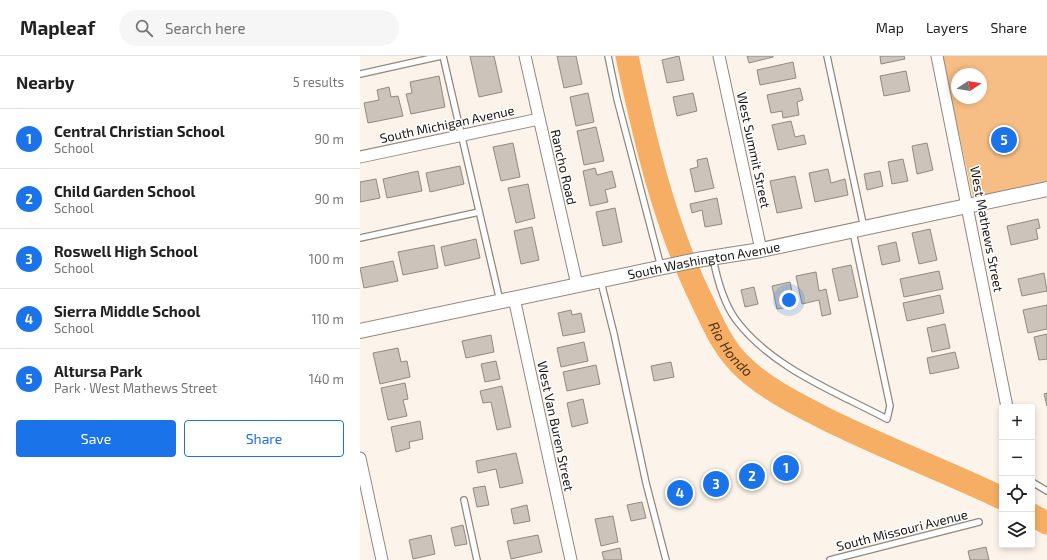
<!DOCTYPE html>
<meta charset="utf-8">
<style>
body{margin:0;font-family:"Exo 2",sans-serif;background:#f6f6f6;color:#222}
.controls{position:absolute;right:12px;bottom:12px;display:grid;overflow:hidden;border-radius:4px;box-shadow:0 2px 6px #0003}
.controls button{width:36px;height:36px;display:grid;place-items:center;padding:0;border:0;border-bottom:1px solid #e0e0e0;background:#fff;color:#222;font:20px sans-serif}
.compass{position:absolute;left:591px;top:12px;width:36px;height:36px;border-radius:50%;background:#fff;box-shadow:0 2px 6px #0003;rotate:78deg}
.you{position:absolute;left:429px;top:244px;width:14px;height:14px;margin:-10px;border:3px solid #fff;border-radius:50%;background:#1a73e8;box-shadow:0 0 0 6px #1a73e833}
.badge{display:grid;place-items:center;width:26px;height:26px;border-radius:50%;background:#1a73e8;color:#fff;font-size:13px;font-weight:700}
.pin{position:absolute;translate:-50% -50%;border:2px solid #fff;box-shadow:0 1px 4px #0006}
.list{margin:0;padding:0;list-style:none}
h2{display:flex;justify-content:space-between;align-items:center;height:52px;margin:0;padding:0 16px;font-size:17px}
h2 small{font-size:13px;font-weight:400;color:#767676}
.list li{display:grid;grid-template-columns:26px 1fr auto;gap:12px;align-items:center;box-sizing:border-box;height:60px;padding:0 16px;border-top:1px solid #e0e0e0}
.list b{display:block;font-size:15px;white-space:nowrap}
.list p{margin:0;font-size:13px;white-space:nowrap;color:#767676}
.list em{font-size:13px;font-style:normal;color:#767676}
.actions{display:flex;gap:8px;padding:12px 16px}
.actions a{flex:1;padding:9px 0;border:1px solid #1a73e8;border-radius:4px;text-align:center;font-size:14px;color:#1a73e8}
.actions .main{background:#1a73e8;color:#fff}
.icon{flex:none;width:22px;height:22px;fill:none;stroke:currentColor;stroke-width:2;stroke-linecap:round;stroke-linejoin:round}
.map{position:relative;flex:none;width:687px;height:504px;overflow:hidden}
header{display:flex;align-items:center;gap:24px;box-sizing:border-box;height:56px;padding:0 20px;background:#fff;border-bottom:1px solid #e0e0e0}
header strong{font-size:19px}
nav{display:flex;gap:22px;margin-inline-start:auto;font-size:14px}
.search{width:280px;height:36px;background:#f6f6f6;display:flex;align-items:center;gap:10px;box-sizing:border-box;padding:0 14px;border-radius:22px;color:#767676;font-size:15px}
main{display:flex}
aside{flex:1;background:#fff}
.map>svg:first-child{display:block}
.green{fill:#f6bd84;fill-rule:evenodd}
.lines{fill:none;stroke-linecap:round;stroke-linejoin:round}
.river{stroke:#f5ae63;stroke-width:23}
.building{fill:#ccc3ba;stroke:#928981}
.service-casing{stroke:#908880;stroke-width:8}
.minor-casing{stroke:#908880;stroke-width:13}
.tertiary-casing{stroke:#908880;stroke-width:16}
.service{stroke:#fff;stroke-width:5.5}
.minor{stroke:#fff;stroke-width:11}
.tertiary{stroke:#fff;stroke-width:14}
.labels{text-anchor:middle;stroke-width:3;stroke-linejoin:round;paint-order:stroke}
.street-label{font-size:13px;fill:#181411;stroke:#fff}
.water-label{font-size:14px;font-style:italic;fill:#503313;stroke:#fff}
</style>
<header>
<strong>Mapleaf</strong>
<div class="search"><svg class="icon" aria-label="search" viewBox="0 0 24 24"><circle cx="10" cy="10" r="6"/><path d="M15 15l6 6"/></svg>Search here</div>
<nav><a>Map</a><a>Layers</a><a>Share</a></nav>
</header>
<main>
<aside>
<h2>Nearby<small>5 results</small></h2>
<ul class="list">
<li><span class="badge">1</span><div><b>Central Christian School</b><p>School</p></div><em>90 m</em></li>
<li><span class="badge">2</span><div><b>Child Garden School</b><p>School</p></div><em>90 m</em></li>
<li><span class="badge">3</span><div><b>Roswell High School</b><p>School</p></div><em>100 m</em></li>
<li><span class="badge">4</span><div><b>Sierra Middle School</b><p>School</p></div><em>110 m</em></li>
<li><span class="badge">5</span><div><b>Altursa Park</b><p>Park · West Mathews Street</p></div><em>140 m</em></li>
</ul>
<div class="actions"><a class="main">Save</a><a>Share</a></div>
</aside>
<div class="map">
<svg width="687" height="504" viewBox="0 0 687 504">
<rect width="100%" height="100%" fill="#fcf3ea"/>
<path class="green" d="M 582,0 L 687,0 L 687,126 L 613,142 ZM 597,18 L 621,18 L 621,42 L 597,42 Z"/>
<g class="lines">
<g class="river">
<path id="s1" d="M 267,0 C 285,85 305,171 344,249 C 354,270 363,291 380,308 C 404,332 435,347 464,362 C 522,391 583,414 642,442"/>
<polyline points="672,459 687,467"/>
</g>
</g>
<g class="building">
<polygon points="110,0 134,0 142,36 119,41"/>
<polygon points="197,0 216,0 222,28 204,32"/>
<polygon points="319,0 324,24 307,27 302,4"/>
<polygon points="387,0 413,0 413,1 389,7"/>
<polygon points="520,0 544,0 545,3 521,8"/>
<polygon points="433,6 436,22 400,29 397,14"/>
<polygon points="546,15 550,35 524,40 520,20"/>
<polygon points="79,20 85,51 51,58 46,38 52,37 50,26"/>
<polygon points="29,31 31,41 38,40 43,60 8,67 4,47 19,44 17,34"/>
<polygon points="440,32 443,44 437,46 439,59 423,62 422,55 411,57 407,39"/>
<polygon points="228,37 234,66 216,70 210,41"/>
<polygon points="333,37 337,55 317,60 313,41"/>
<polygon points="431,65 435,81 444,79 446,88 418,94 412,69"/>
<polygon points="236,71 244,105 224,109 217,75"/>
<polygon points="153,87 160,121 141,125 133,91"/>
<polygon points="567,87 573,114 557,118 552,90"/>
<polygon points="347,102 354,132 335,136 330,113 338,111 337,104"/>
<polygon points="543,103 548,125 532,128 528,106"/>
<polygon points="100,110 104,128 70,136 66,117"/>
<polygon points="235,112 237,119 252,115 256,131 245,134 248,146 230,150 223,115"/>
<polygon points="468,113 471,127 485,123 488,139 455,146 449,117"/>
<polygon points="58,115 62,135 27,142 23,123"/>
<polygon points="520,115 523,130 507,134 504,118"/>
<polygon points="435,120 442,152 417,157 410,125"/>
<polygon points="16,123 20,142 0,146 0,126"/>
<polygon points="168,128 175,162 156,167 148,132"/>
<polygon points="357,142 362,168 345,171 342,154 332,157 330,148"/>
<polygon points="255,152 262,186 243,190 236,156"/>
<polygon points="678,163 680,172 676,173 678,183 651,189 647,170"/>
<polygon points="172,171 179,204 161,208 154,175"/>
<polygon points="570,173 577,204 559,208 552,177"/>
<polygon points="116,183 120,202 85,210 81,191"/>
<polygon points="536,186 540,205 522,209 518,190"/>
<polygon points="74,189 78,212 43,219 38,196"/>
<polygon points="33,205 38,225 4,232 0,212"/>
<polygon points="491,209 498,241 479,245 472,213"/>
<polygon points="579,215 583,233 544,241 540,223"/>
<polygon points="456,216 459,235 466,233 471,258 462,260 459,244 442,248 436,220"/>
<polygon points="684,217 687,235 662,240 658,223"/>
<polygon points="430,226 435,250 417,253 412,230"/>
<polygon points="394,231 398,248 385,251 381,234"/>
<polygon points="580,239 584,257 547,265 543,247"/>
<polygon points="687,249 687,273 668,277 663,254"/>
<polygon points="211,254 212,259 221,257 225,276 203,280 198,257"/>
<polygon points="585,268 590,292 572,296 567,272"/>
<polygon points="687,278 687,303 679,304 674,281"/>
<polygon points="131,279 134,296 106,302 102,285"/>
<polygon points="224,286 228,305 201,311 197,292"/>
<polygon points="38,292 41,306 47,305 50,321 20,328 13,297"/>
<polygon points="595,296 599,312 570,318 567,302"/>
<polygon points="136,305 140,323 125,326 121,308"/>
<polygon points="311,306 314,321 294,325 291,310"/>
<polygon points="236,309 240,328 207,335 203,316"/>
<polygon points="45,327 48,343 43,344 47,360 28,364 21,332"/>
<polygon points="142,330 151,371 137,374 131,346 123,347 120,335"/>
<polygon points="687,337 687,350 684,338"/>
<polygon points="223,343 228,367 212,371 207,347"/>
<polygon points="60,365 63,383 49,386 50,392 36,396 31,371"/>
<polygon points="156,397 163,427 140,432 136,413 118,417 116,405"/>
<polygon points="125,430 129,449 117,451 113,432"/>
<polygon points="282,446 286,462 271,465 267,449"/>
<polygon points="167,449 170,465 154,468 151,453"/>
<polygon points="253,460 258,486 241,490 235,463"/>
<polygon points="103,469 107,488 95,490 91,472"/>
<polygon points="71,479 75,498 53,503 49,484"/>
<polygon points="178,479 182,496 151,503 147,485"/>
<polygon points="626,491 629,504 610,504 608,495"/>
<polygon points="260,492 262,504 244,504 242,496"/>
</g>
<g class="lines">
<g class="service-casing">
<g id="service">
<polyline points="83,0 140,245"/>
<polyline points="248,0 257,43 301,211"/>
<polyline points="467,0 504,172"/>
<polyline points="0,18 81,0"/>
<polyline points="0,182 119,156"/>
<path d="M 353,202 C 357,223 363,246 376,264 C 412,312 476,336 527,363 L 530,350 L 493,176"/>
<polyline points="241,226 254,278 286,427 306,504"/>
<polyline points="672,426 687,435"/>
<polyline points="104,444 117,504"/>
<polyline points="470,504 619,466"/>
</g>
</g>
<g class="minor-casing">
<g id="minor">
<polyline points="165,0 217,229"/>
<polyline points="359,0 401,194"/>
<polyline points="577,0 647,351"/>
<polyline points="0,101 179,63"/>
<polyline points="154,242 211,504"/>
<polyline points="0,402 22,504"/>
</g>
</g>
<g class="tertiary-casing">
<g id="tertiary">
<path id="s2" d="M 0,275 L 337,204 L 401,194 L 687,133"/>
</g>
</g>
<use href="#service" class="service"/>
<use href="#minor" class="minor"/>
<use href="#tertiary" class="tertiary"/>
</g>
<g class="labels">
<g class="street-label">
<text transform="translate(87 68) rotate(-12)" y="5">South Michigan Avenue</text>
<text transform="translate(394 94) rotate(78)" y="5">West Summit Street</text>
<text transform="translate(204 111) rotate(77)" y="5">Rancho Road</text>
<text transform="translate(627 173) rotate(79)" y="5">West Mathews Street</text>
<text dy="5" stroke="none"><textPath href="#s2" startOffset="351">South Washington Avenue</textPath></text>
<text transform="translate(196 370) rotate(78)" y="5">West Van Buren Street</text>
<text transform="translate(542 474) rotate(-14)" y="5">South Missouri Avenue</text>
</g>
<g class="water-label">
<text dy="5" stroke="none"><textPath href="#s1" startOffset="313">Rio Hondo</textPath></text>
</g>
</g>
</svg>
<div class="controls">
<button>+</button>
<button>−</button>
<button><svg class="icon" aria-label="locate" viewBox="0 0 24 24"><circle cx="12" cy="12" r="6"/><path d="M12 2v4M12 18v4M2 12h4M18 12h4"/></svg></button>
<button><svg class="icon" aria-label="layers" viewBox="0 0 24 24"><path d="M12 4l9 5-9 5-9-5zM3 14l9 5 9-5"/></svg></button>
</div>
<svg class="compass" viewBox="-18 -18 36 36"><path d="M0-13l5 13h-10z" fill="#e53935"/><path d="M0 13l5-13h-10z" fill="#767676"/></svg>
<div class="you"></div>
<div class="pin badge" style="left:426px;top:412px">1</div>
<div class="pin badge" style="left:392px;top:420px">2</div>
<div class="pin badge" style="left:356px;top:428px">3</div>
<div class="pin badge" style="left:320px;top:437px">4</div>
<div class="pin badge" style="left:644px;top:84px">5</div>
</div>
</main>
